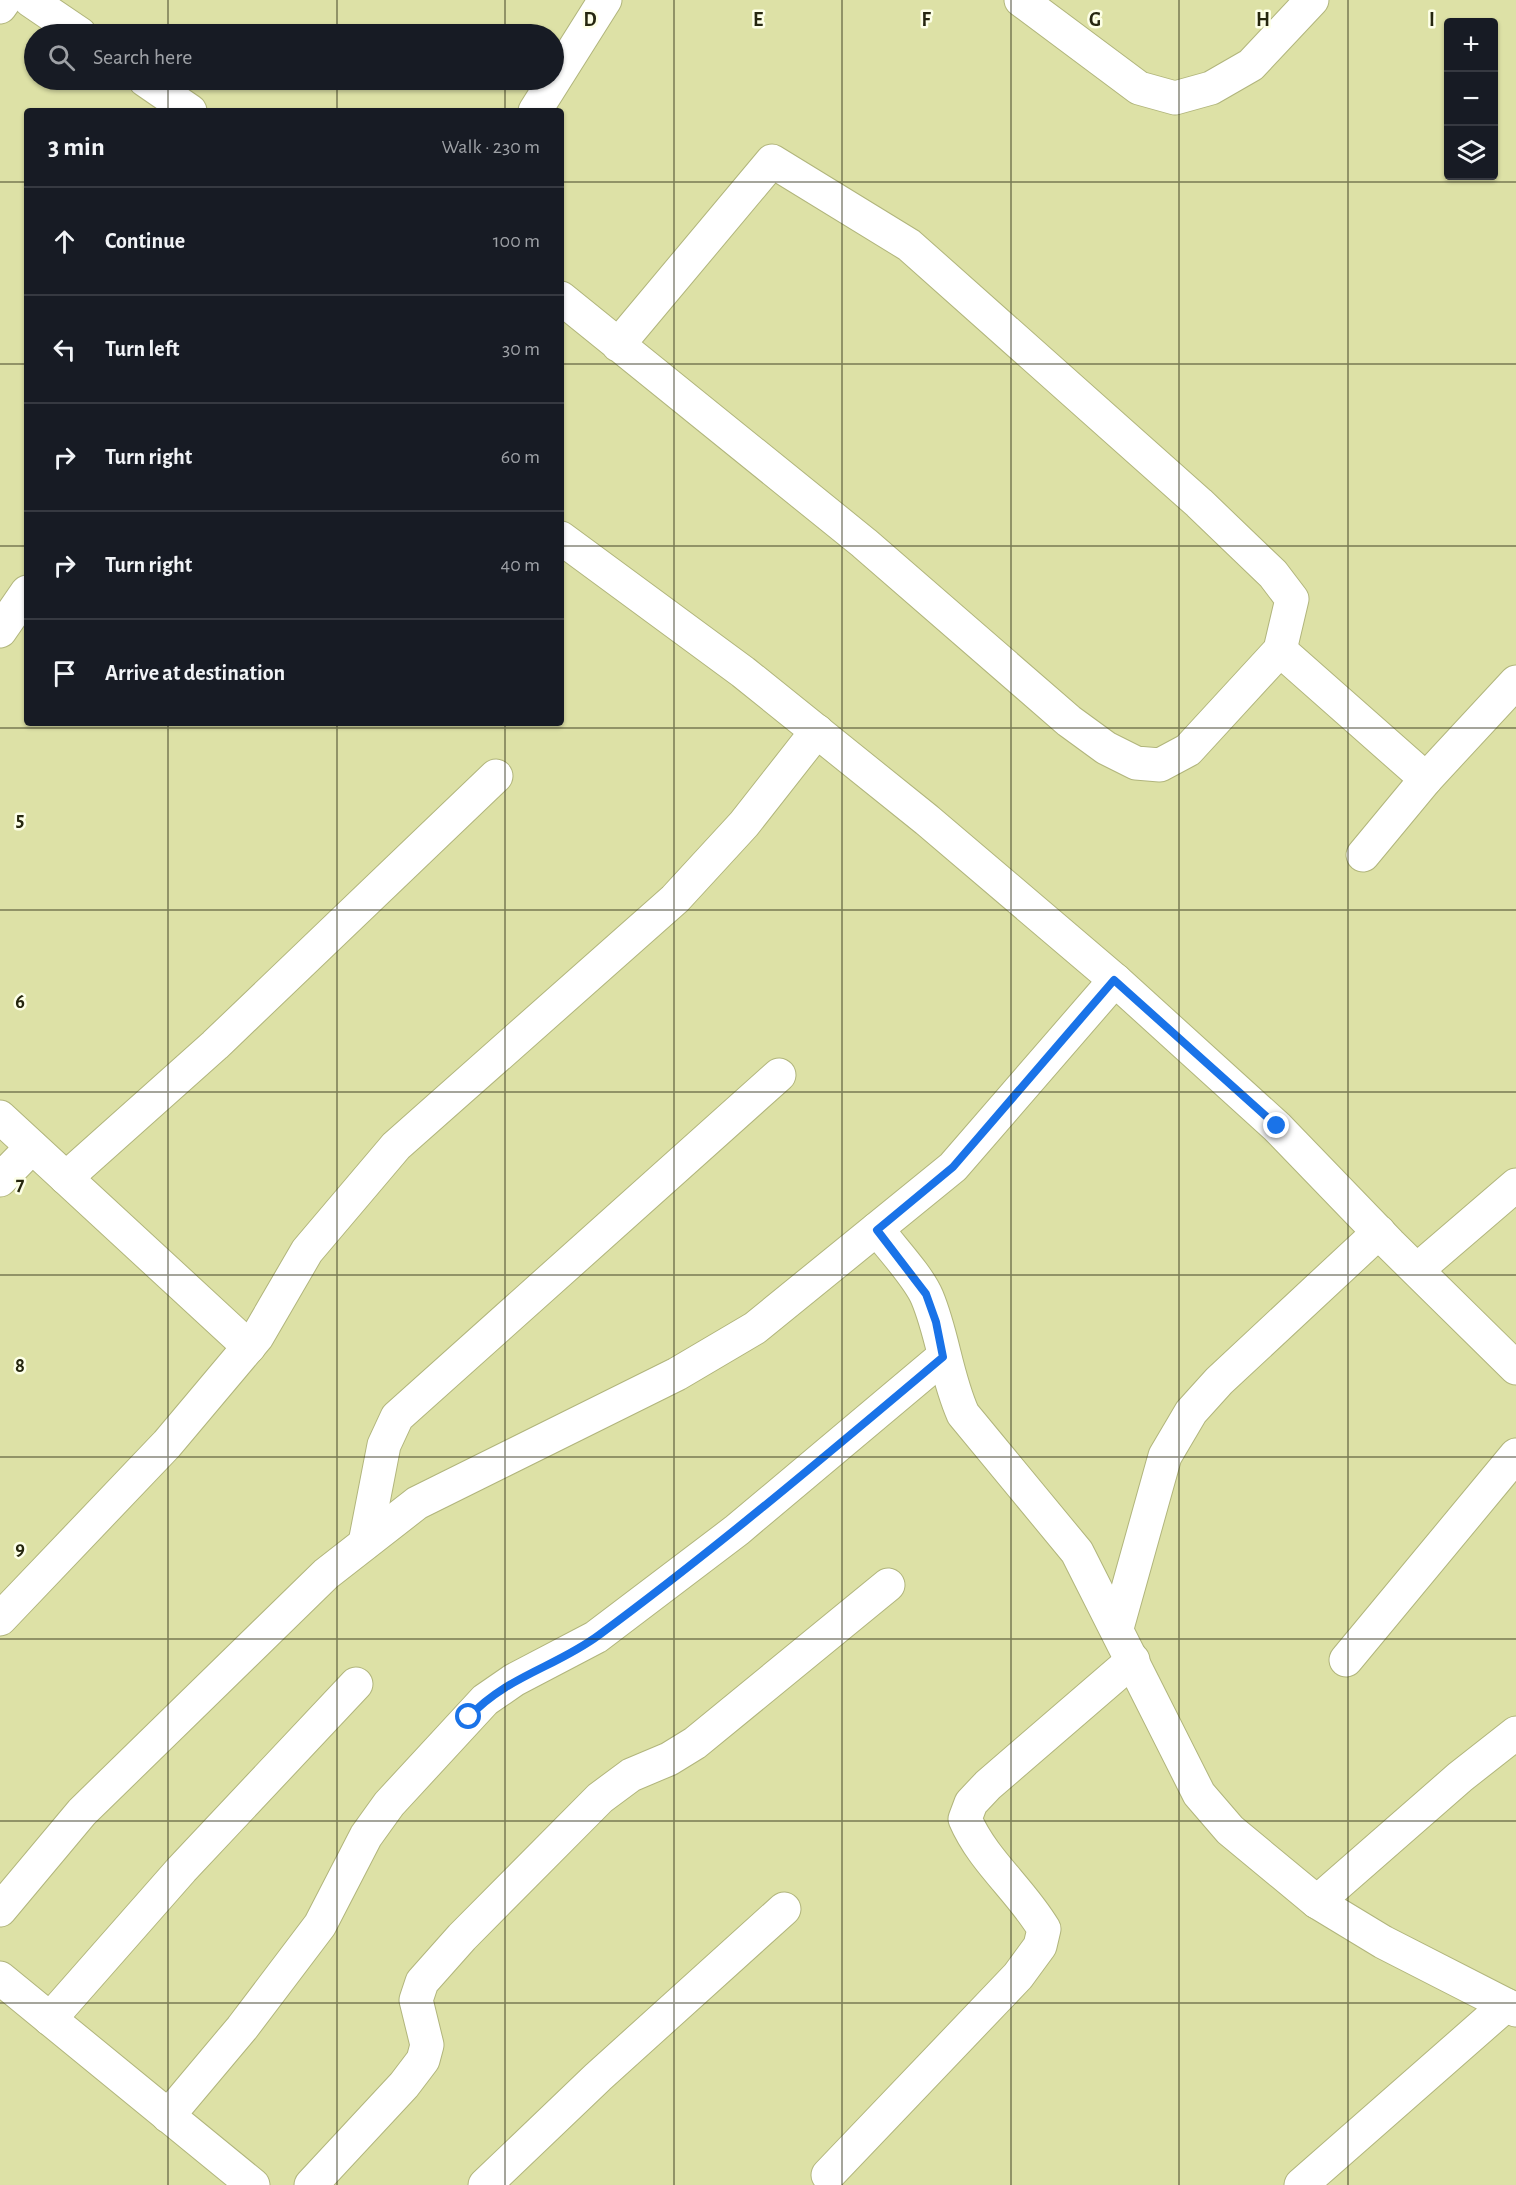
<!DOCTYPE html>
<meta charset="utf-8">
<style>
body{margin:0;font-family:"Alegreya Sans",sans-serif;background:#242831;color:#f1f3f6}
.controls{position:absolute;right:18px;top:18px;display:grid;overflow:hidden;border-radius:6px;box-shadow:0 2px 4px #0004}
.controls button{width:54px;height:54px;display:grid;place-items:center;padding:0;border:0;border-bottom:2px solid #363941;background:#171b24;color:#f1f3f6;font:30px sans-serif}
.stop{position:absolute;width:18px;height:18px;margin:-14px;border:4px solid #1a73e8;border-radius:50%;background:#fff}
.stop.end{background:#1a73e8;border-color:#fff;box-shadow:0 2px 6px #0008}
.list{margin:0;padding:0;list-style:none}
h2{display:flex;justify-content:space-between;align-items:center;height:78px;margin:0;padding:0 24px;font-size:26px}
h2 small{font-size:20px;font-weight:400;color:#9ea1a6}
.list li{display:grid;grid-template-columns:39px 1fr auto;gap:18px;align-items:center;box-sizing:border-box;height:108px;padding:0 24px;border-top:2px solid #363941}
.list b{display:block;font-size:22px;white-space:nowrap}
.list em{font-size:20px;font-style:normal;color:#9ea1a6}
.icon{flex:none;width:33px;height:33px;fill:none;stroke:currentColor;stroke-width:2;stroke-linecap:round;stroke-linejoin:round}
.map{position:relative;flex:none;width:1516px;height:2185px;overflow:hidden}
.search{position:absolute;background:#171b24;box-shadow:0 2px 4px #0004;left:24px;top:24px;width:540px;height:66px;display:flex;align-items:center;gap:15px;box-sizing:border-box;padding:0 21px;border-radius:33px;color:#9ea1a6;font-size:22px}
.panel{position:absolute;background:#171b24;box-shadow:0 2px 4px #0004;left:24px;top:108px;width:540px;height:618px;border-radius:6px}
.map>svg:first-child{display:block}
.lines{fill:none;stroke-linecap:round;stroke-linejoin:round}
.minor-casing{stroke:#b1b57c;stroke-width:35}
.minor{stroke:#fff;stroke-width:33}
.route{stroke:#1a73e8;stroke-width:8}
.grid{fill:none;stroke:#25260f;stroke-width:1.5;stroke-opacity:0.55}
.grid-label{font-size:20px;text-anchor:middle;font-weight:bold;fill:#25260f;stroke:#fdffe7;stroke-width:5;stroke-linejoin:round;paint-order:stroke}
</style>
<div class="map">
<svg width="1516" height="2185" viewBox="0 0 1516 2185">
<rect width="100%" height="100%" fill="#dde1a6"/>
<g class="lines">
<g class="minor-casing">
<g id="minor">
<polyline points="30,0 80,34"/>
<polyline points="1021,0 1139,88 1175,98 1211,88 1251,65 1312,0"/>
<polyline points="0,7 5,0"/>
<polyline points="145,80 190,111"/>
<polyline points="535,111 605,0"/>
<polyline points="561,298 864,543 1069,721 1106,748 1136,763 1160,765 1188,750 1280,650 1292,599 1273,574 1199,503 909,245 772,161 618,345"/>
<polyline points="561,538 743,672 927,820 1115,980 1277,1127 1390,1244 1516,1368"/>
<polyline points="0,631 27,592"/>
<polyline points="1280,650 1426,779"/>
<polyline points="1363,855 1426,779 1516,682"/>
<polyline points="0,1117 249,1347"/>
<polyline points="66,1178 215,1045 496,776"/>
<polyline points="0,1180 32,1147"/>
<path d="M 877,1229 C 892,1249 918,1276 927,1297 C 943,1335 946,1376 963,1414 L 1077,1552 L 1199,1794 L 1230,1830 L 1317,1902 L 1383,1942 L 1516,2010"/>
<polyline points="1417,1270 1516,1185"/>
<polyline points="365,1543 384,1445 397,1417 779,1075"/>
<polyline points="0,1619 167,1444 257,1337 307,1251 396,1146 675,899 744,824 817,731"/>
<polyline points="1117,1628 1165,1456 1191,1412 1219,1381 1379,1232"/>
<polyline points="1346,1660 1516,1455"/>
<polyline points="1317,1902 1460,1777 1516,1733"/>
<polyline points="0,1910 82,1812 326,1574 417,1503 677,1374 755,1328 953,1167 1115,980"/>
<polyline points="0,1978 253,2185"/>
<polyline points="50,2019 182,1869 356,1684"/>
<polyline points="168,2116 242,2028 320,1925 366,1836 389,1804 485,1700 514,1680 596,1637 737,1530 943,1357"/>
<path d="M 828,2175 L 1018,1976 L 1040,1946 L 1044,1929 C 1021,1890 983,1861 965,1819 L 971,1803 L 988,1785 L 1133,1660"/>
<polyline points="311,2185 404,2085 423,2060 427,2045 416,2000 422,1982 462,1937 600,1798 631,1775 669,1759 695,1743 888,1585"/>
<polyline points="485,2185 598,2077 784,1909"/>
<polyline points="1301,2185 1506,2005"/>
</g>
</g>
<use href="#minor" class="minor"/>
</g>
<g class="lines">
<path class="route" d="M 469,1717 C 507,1676 556,1667 599,1635 C 718,1547 830,1452 943,1357 L 936,1322 L 926,1294 L 877,1230 L 953,1167 L 1114,980 L 1277,1126"/>
</g>
<path class="grid" d="M 168,0 L 168,34M 337,0 L 337,34M 505,0 L 505,34M 674,0 L 674,2185M 842,0 L 842,2185M 1011,0 L 1011,2185M 1179,0 L 1179,2185M 1348,0 L 1348,2185M 168,80 L 168,111M 337,80 L 337,111M 505,80 L 505,111M 0,182 L 27,182M 561,182 L 1516,182M 0,364 L 27,364M 561,364 L 1516,364M 0,546 L 27,546M 561,546 L 1516,546M 168,723 L 168,2185M 337,723 L 337,2185M 505,723 L 505,2185M 0,728 L 1516,728M 0,910 L 1516,910M 0,1092 L 1516,1092M 0,1275 L 1516,1275M 0,1457 L 1516,1457M 0,1639 L 1516,1639M 0,1821 L 1516,1821M 0,2003 L 1516,2003"/>
<g class="grid-label">
<text x="590" y="26">D</text>
<text x="758" y="26">E</text>
<text x="926" y="26">F</text>
<text x="1095" y="26">G</text>
<text x="1263" y="26">H</text>
<text x="1432" y="26">I</text>
<text x="20" y="826">5</text>
<text x="20" y="1008">6</text>
<text x="20" y="1190">7</text>
<text x="20" y="1372">8</text>
<text x="20" y="1555">9</text>
</g>
</svg>
<div class="controls">
<button>+</button>
<button>−</button>
<button><svg class="icon" aria-label="layers" viewBox="0 0 24 24"><path d="M12 4l9 5-9 5-9-5zM3 14l9 5 9-5"/></svg></button>
</div>
<div class="stop" style="left:469px;top:1717px"></div>
<div class="stop end" style="left:1277px;top:1126px"></div>
<div class="search"><svg class="icon" aria-label="search" viewBox="0 0 24 24"><circle cx="10" cy="10" r="6"/><path d="M15 15l6 6"/></svg>Search here</div>
<section class="panel">
<h2>3 min<small>Walk · 230 m</small></h2>
<ul class="list">
<li><svg class="icon" aria-label="ahead" viewBox="0 0 24 24"><path d="M12 20V5M6 11l6-6 6 6"/></svg><div><b>Continue</b></div><em>100 m</em></li>
<li><svg class="icon" aria-label="left" viewBox="0 0 24 24"><path d="M17 20v-9H6M10 6l-5 5 5 5"/></svg><div><b>Turn left</b></div><em>30 m</em></li>
<li><svg class="icon" aria-label="right" viewBox="0 0 24 24"><path d="M7 20v-9h11M14 6l5 5-5 5"/></svg><div><b>Turn right</b></div><em>60 m</em></li>
<li><svg class="icon" aria-label="right" viewBox="0 0 24 24"><path d="M7 20v-9h11M14 6l5 5-5 5"/></svg><div><b>Turn right</b></div><em>40 m</em></li>
<li><svg class="icon" aria-label="arrive" viewBox="0 0 24 24"><path d="M6 21V4h12l-3 4 3 4H6"/></svg><div><b>Arrive at destination</b></div></li>
</ul>
</section>
</div>
